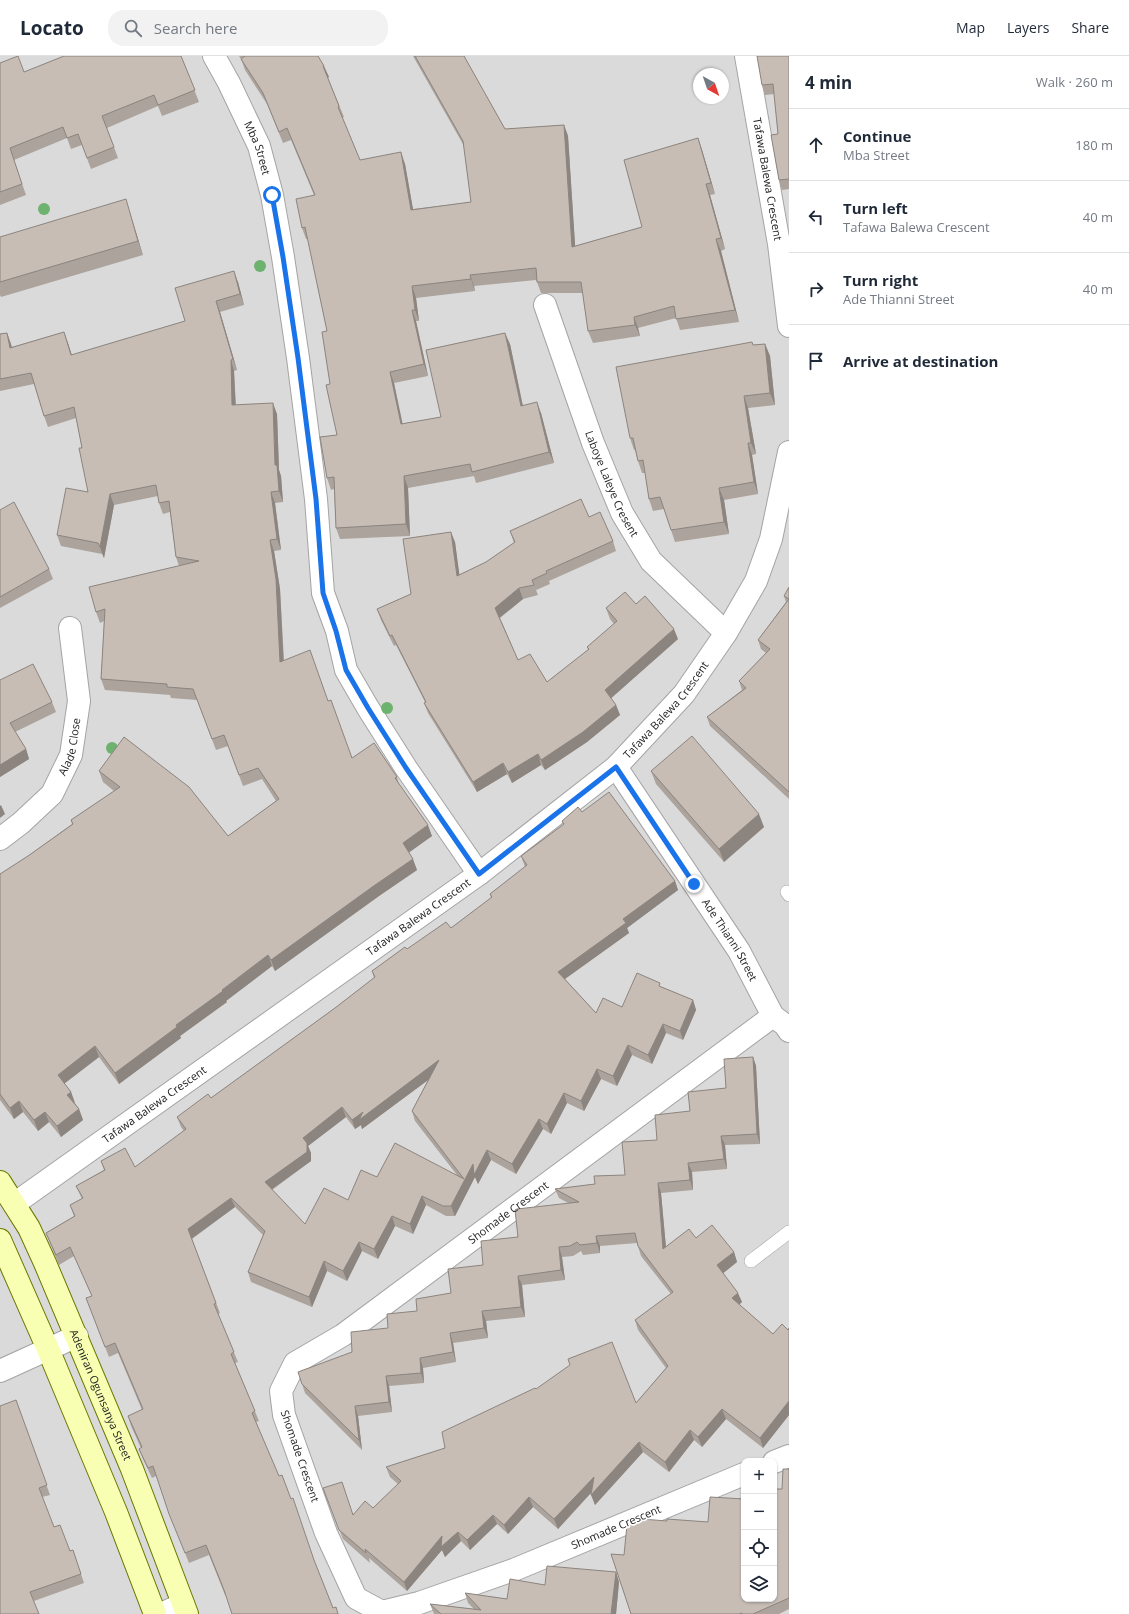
<!DOCTYPE html>
<meta charset="utf-8">
<style>
body{margin:0;font-family:"Open Sans",sans-serif;background:#f2f2f3;color:#1f2937}
.controls{position:absolute;right:12px;bottom:12px;display:grid;overflow:hidden;border-radius:8px;box-shadow:0 1px 3px #0004}
.controls button{width:36px;height:36px;display:grid;place-items:center;padding:0;border:0;border-bottom:1px solid #e0e1e3;background:#fff;color:#1f2937;font:20px sans-serif}
.compass{position:absolute;left:693px;top:12px;width:36px;height:36px;border-radius:50%;background:#fff;box-shadow:0 1px 3px #0004;rotate:140deg}
.stop{position:absolute;width:12px;height:12px;margin:-9px;border:3px solid #1a73e8;border-radius:50%;background:#fff}
.stop.end{background:#1a73e8;border-color:#fff;box-shadow:0 1px 4px #0008}
.list{margin:0;padding:0;list-style:none}
h2{display:flex;justify-content:space-between;align-items:center;height:52px;margin:0;padding:0 16px;font-size:17px}
h2 small{font-size:13px;font-weight:400;color:#747a83}
.list li{display:grid;grid-template-columns:26px 1fr auto;gap:12px;align-items:center;box-sizing:border-box;height:72px;padding:0 16px;border-top:1px solid #e0e1e3}
.list b{display:block;font-size:15px;white-space:nowrap}
.list p{margin:0;font-size:13px;white-space:nowrap;color:#747a83}
.list em{font-size:13px;font-style:normal;color:#747a83}
.icon{flex:none;width:22px;height:22px;fill:none;stroke:currentColor;stroke-width:2;stroke-linecap:round;stroke-linejoin:round}
.map{position:relative;flex:none;width:789px;height:1558px;overflow:hidden}
header{display:flex;align-items:center;gap:24px;box-sizing:border-box;height:56px;padding:0 20px;background:#fff;border-bottom:1px solid #e0e1e3}
header strong{font-size:19px}
nav{display:flex;gap:22px;margin-inline-start:auto;font-size:14px}
.search{width:280px;height:36px;background:#f2f2f3;display:flex;align-items:center;gap:10px;box-sizing:border-box;padding:0 14px;border-radius:16px;color:#747a83;font-size:15px}
main{display:flex}
aside{flex:1;background:#fff}
.map>svg:first-child{display:block}
.residential{fill:#dbdada;fill-rule:evenodd}
.lines{fill:none;stroke-linecap:round;stroke-linejoin:round}
.service-casing{stroke:#a4a4a4;stroke-width:14}
.minor-casing{stroke:#a4a4a4;stroke-width:24}
.secondary-casing{stroke:#697800;stroke-width:24}
.service{stroke:#fff;stroke-width:13}
.minor{stroke:#fff;stroke-width:22}
.secondary{stroke:#f8feb2;stroke-width:22}
.tree{fill:#6eb26f}
.wall{fill:#aba39c;fill-rule:evenodd}
.shaded-wall{fill:#8b847f}
.building{fill:#c7bdb5;stroke:#8b847f;fill-rule:evenodd}
.route{stroke:#1a73e8;stroke-width:5}
.labels{text-anchor:middle;stroke-width:3.5;stroke-linejoin:round;paint-order:stroke}
.street-label{font-size:11px;fill:#1d1d1d;stroke:#fff}
</style>
<header>
<strong>Locato</strong>
<div class="search"><svg class="icon" aria-label="search" viewBox="0 0 24 24"><circle cx="10" cy="10" r="6"/><path d="M15 15l6 6"/></svg>Search here</div>
<nav><a>Map</a><a>Layers</a><a>Share</a></nav>
</header>
<main>
<div class="map">
<svg width="789" height="1558" viewBox="0 0 789 1558">
<rect width="100%" height="100%" fill="#efebe2"/>
<path class="residential" d="M 0,0 L 789,0 L 789,1558 L 0,1558 ZM 699,18 L 723,18 L 723,42 L 699,42 ZM 744,1405 L 774,1405 L 774,1543 L 744,1543 Z"/>
<g class="lines">
<g class="service-casing">
<g id="service">
<polyline points="787,836 789,839"/>
<polyline points="751,1205 789,1176"/>
</g>
</g>
<g class="minor-casing">
<g id="minor">
<path id="s1" d="M 214,0 L 229,27 L 259,90 L 272,139 L 283,201 L 298,302 L 316,443 L 323,537 L 337,575 L 346,614 L 368,652 L 406,712 L 479,818"/>
<path id="s2" d="M 746,0 L 779,188 L 789,270"/>
<path id="s3" d="M 545,249 L 593,387 L 622,457 L 651,505 L 726,577"/>
<path id="s4" d="M 616,711 L 739,895 L 773,960 L 785,969 L 789,975"/>
<path id="s5" d="M 0,783 L 21,767 L 52,738 L 71,699 L 79,645 L 70,572"/>
<path id="s6" d="M 14,1148 L 479,818 L 616,711 L 684,638 L 726,577 L 756,525 L 771,483 L 789,396"/>
<polyline points="0,1315 77,1280"/>
<polyline points="774,1406 789,1400"/>
<path id="s7" d="M 744,1418 L 516,1513 L 419,1547 L 382,1556 L 356,1542 L 326,1477 L 284,1359 L 281,1335 L 295,1307 L 343,1279 L 773,960"/>
<polyline points="161,1558 183,1548"/>
</g>
</g>
<g class="secondary-casing">
<g id="secondary">
<path id="s8" d="M 0,1126 L 29,1172 L 45,1207 L 132,1413 L 187,1558"/>
<polyline points="0,1184 48,1293 116,1456 155,1558"/>
</g>
</g>
<use href="#service" class="service"/>
<use href="#minor" class="minor"/>
<use href="#secondary" class="secondary"/>
</g>
<g class="tree">
<circle cx="44" cy="153" r="6"/>
<circle cx="260" cy="210" r="6"/>
<circle cx="387" cy="652" r="6"/>
<circle cx="112" cy="692" r="6"/>
</g>
<g class="wall">
<polygon points="181,0 199,46 162,60 158,50 107,72 118,102 91,113 82,89 71,93 67,82 14,104 26,139 0,149 0,7 24,16"/>
<polygon points="239,0 318,0 329,21 328,22 344,61 342,62 360,104 405,108 413,153 471,146 464,90 413,0 464,0 505,73 564,69 568,80 575,190 642,171 698,82 702,94 715,138 710,139 725,193 721,195 739,266 680,274 676,262 638,272 640,280 593,287 588,275 583,237 541,237 537,226 536,224 474,230 475,235 416,242 419,265 416,265 428,320 394,327 402,368 441,361 510,288 523,350 541,357 554,407 476,427 474,420 408,432 410,480 340,483 336,472 334,433 331,434 327,422 337,379 330,328 327,275 308,183 306,183 302,172 314,139 291,84 283,87 267,48 245,14 241,3"/>
<polygon points="789,0 789,133 782,134 779,124 778,78 774,38 765,39 762,29"/>
<polygon points="130,157 143,199 1,241 0,239 0,181"/>
<polygon points="238,226 244,249 220,256 237,314 234,315 236,349 277,358 279,414 281,420 283,446 275,447 281,494 274,495 280,533 284,604 328,645 352,702 397,721 399,728 432,780 409,796 417,814 379,840 275,915 272,910 226,945 227,946 180,980 181,982 119,1028 99,1001 64,1028 71,1036 75,1047 79,1053 83,1064 61,1081 49,1066 38,1075 23,1056 14,1063 0,1044 0,818 28,800 72,768 71,764 114,735 103,726 99,715 228,780 276,745 262,723 243,730 228,690 216,694 197,644 171,642 170,639 105,634 101,623 104,565 100,567 96,556 179,510 176,501 170,456 163,458 159,447 158,440 114,449 104,502 102,498 61,490 57,479 88,436 82,392 76,362 48,371 44,360 34,328 0,335 0,278 7,277 12,291 64,276 72,299 185,265"/>
<polygon points="765,288 770,300 775,349 748,352 756,398 752,399 758,438 724,444 729,478 675,486 664,453 653,455 649,443 645,417 642,417 638,405 635,394 634,394 630,382 753,289"/>
<polygon points="0,454 49,513 53,523 0,552"/>
<polygon points="589,461 613,485 616,495 549,525 550,528 536,534 538,539 523,543 500,562 518,604 547,626 588,594 587,591 614,568 610,563 606,552 636,548 678,583 611,642 616,649 620,659 587,686 545,714 541,709 512,727 507,718 477,736 428,657 424,647 425,646 396,589 394,590 381,564 377,553 411,538 455,486 459,519 486,506 514,487 510,475"/>
<polygon points="789,531 789,743 710,670 707,661 742,634 739,625 766,597 761,593 758,584 786,546 784,540"/>
<polygon points="0,624 52,646 56,656 15,676 26,693 29,703 0,721"/>
<polygon points="651,715 764,771 724,806 656,728"/>
<path d="M 582,756 L 675,825 L 678,834 L 627,872 L 629,877 L 565,923 L 596,957 L 622,951 L 662,931 L 693,944 L 696,954 L 683,984 L 666,977 L 652,1008 L 632,999 L 617,1030 L 601,1023 L 584,1055 L 567,1047 L 551,1078 L 543,1073 L 516,1118 L 491,1104 L 478,1128 L 475,1121 L 455,1160 L 446,1160 L 426,1149 L 413,1178 L 395,1170 L 378,1203 L 362,1195 L 347,1225 L 327,1215 L 312,1251 L 251,1226 L 248,1216 L 263,1179 L 235,1151 L 192,1183 L 220,1257 L 218,1258 L 238,1306 L 235,1307 L 259,1365 L 256,1366 L 315,1507 L 333,1552 L 339,1558 L 225,1539 L 209,1499 L 189,1507 L 173,1467 L 156,1420 L 152,1422 L 143,1403 L 139,1393 L 141,1392 L 131,1370 L 128,1360 L 142,1354 L 118,1297 L 109,1301 L 90,1252 L 92,1240 L 74,1200 L 59,1209 L 50,1187 L 46,1177 L 74,1160 L 70,1149 L 82,1143 L 76,1130 L 104,1114 L 101,1105 L 135,1111 L 184,1075 L 181,1071 L 177,1061 L 211,1042 L 335,952 L 374,922 L 372,915 L 407,893 L 451,872 L 491,842 L 490,838 L 525,811 L 521,800 L 563,769 L 562,765 ZM 428,1024 L 412,1055 L 415,1065 L 457,1119 L 377,1121 L 348,1144 L 305,1168 L 272,1134 L 311,1105 L 311,1097 L 308,1090 L 346,1061 L 355,1073 L 361,1069 L 362,1073 Z"/>
<polygon points="753,1001 756,1010 760,1088 725,1089 727,1113 692,1116 693,1134 661,1137 666,1191 696,1182 734,1196 737,1206 723,1217 742,1246 739,1249 773,1278 788,1274 789,1272 789,1359 763,1392 726,1363 702,1391 694,1384 669,1416 643,1396 595,1449 592,1436 558,1473 533,1451 508,1478 497,1468 470,1494 461,1485 445,1501 442,1494 407,1535 369,1502 370,1507 343,1483 323,1432 353,1458 373,1452 398,1428 390,1421 386,1411 445,1392 536,1333 636,1347 666,1312 638,1274 635,1264 671,1238 641,1200 637,1187 600,1190 600,1197 583,1199 581,1195 573,1200 562,1201 565,1224 522,1229 525,1261 486,1265 488,1282 453,1287 456,1306 423,1312 424,1327 389,1330 392,1356 358,1360 362,1394 305,1337 302,1328 388,1272 417,1255 451,1237 483,1209 518,1181 568,1147 559,1142 555,1133 595,1128 625,1119 657,1084 690,1055 726,1032"/>
<polygon points="16,1344 50,1439 42,1441 54,1471 70,1495 73,1494 84,1527 34,1545 0,1558"/>
<polygon points="789,1413 789,1553 779,1558 631,1558 744,1543 782,1433"/>
<polygon points="616,1516 619,1526 616,1558 434,1558 430,1548 474,1553 468,1547 465,1537 507,1543 545,1529"/>
</g>
<g class="shaded-wall">
<polygon points="323,10 324,10 329,21 327,22"/>
<polygon points="564,69 568,80 576,203 572,191"/>
<polygon points="698,82 702,94 715,138 711,127"/>
<polygon points="401,96 405,108 415,165 411,154"/>
<polygon points="706,128 710,139 725,193 721,182"/>
<polygon points="126,143 130,157 143,199 138,185"/>
<polygon points="716,183 721,195 739,266 735,254"/>
<polygon points="234,215 238,226 244,249 240,238"/>
<polygon points="470,219 474,230 475,235 471,223"/>
<polygon points="412,230 416,242 419,265 415,254"/>
<polygon points="216,245 220,256 237,314 233,303"/>
<polygon points="412,254 416,265 428,320 424,308"/>
<polygon points="634,261 638,272 640,280 635,269"/>
<polygon points="64,276 68,287 75,310 71,299"/>
<polygon points="7,277 11,288 14,303 10,292"/>
<polygon points="505,277 510,288 525,361 521,350"/>
<polygon points="765,288 770,300 775,349 770,337"/>
<polygon points="231,304 234,315 236,360 232,349"/>
<polygon points="390,316 394,327 405,379 401,368"/>
<polygon points="744,340 748,352 756,398 751,387"/>
<polygon points="537,346 541,357 554,407 549,396"/>
<polygon points="273,347 277,358 279,414 281,420 283,446 279,435 275,409"/>
<polygon points="748,387 752,399 758,438 754,426"/>
<polygon points="404,420 408,432 410,480 406,468"/>
<polygon points="719,432 724,444 729,478 724,466"/>
<polygon points="271,436 275,447 281,494 277,483"/>
<polygon points="110,438 114,449 104,502 100,491"/>
<polygon points="451,476 455,486 461,530 457,520"/>
<polygon points="270,484 274,495 280,533 284,616 280,606"/>
<polygon points="519,532 523,543 499,562 495,552"/>
<polygon points="674,573 678,583 608,645 605,634"/>
<polygon points="616,649 620,659 587,686 545,714 541,704"/>
<polygon points="26,693 29,703 0,721 0,709"/>
<polygon points="538,698 541,709 512,727 508,716"/>
<polygon points="503,707 507,718 477,736 473,726"/>
<polygon points="1,749 5,758 0,762 0,750"/>
<polygon points="759,758 764,771 724,806 719,793"/>
<polygon points="428,769 432,780 407,798 403,787"/>
<polygon points="413,803 417,814 379,840 275,915 271,904 375,829"/>
<polygon points="675,825 678,834 627,872 629,877 562,925 558,916 623,863"/>
<polygon points="268,899 272,910 226,945 227,946 180,980 181,982 119,1028 115,1017 176,969"/>
<polygon points="693,944 696,954 683,984 680,975"/>
<polygon points="663,968 666,977 652,1008 648,999"/>
<polygon points="628,989 632,999 617,1030 613,1020"/>
<polygon points="95,990 99,1001 61,1030 58,1019"/>
<polygon points="753,1001 756,1010 760,1088 757,1078"/>
<polygon points="439,1004 443,1013 362,1073 361,1069 355,1073 352,1064"/>
<polygon points="597,1013 601,1023 584,1055 581,1045"/>
<polygon points="71,1036 75,1047 67,1039"/>
<polygon points="564,1037 567,1047 551,1078 547,1068"/>
<polygon points="19,1045 23,1056 14,1063 10,1052"/>
<polygon points="342,1051 346,1061 308,1090 311,1097 311,1105 268,1136 265,1126 303,1082"/>
<polygon points="79,1053 83,1064 61,1081 57,1070"/>
<polygon points="45,1056 49,1066 38,1075 34,1064"/>
<polygon points="539,1063 543,1073 516,1118 512,1108"/>
<polygon points="721,1080 725,1089 727,1113 724,1103"/>
<polygon points="487,1094 491,1104 478,1128 475,1121 455,1160 451,1150 473,1108"/>
<polygon points="688,1107 692,1116 693,1134 690,1124"/>
<polygon points="658,1127 661,1137 667,1203 663,1193"/>
<polygon points="422,1140 426,1149 413,1178 410,1168"/>
<polygon points="231,1142 235,1151 191,1183 188,1173"/>
<polygon points="392,1160 395,1170 378,1203 374,1193"/>
<polygon points="596,1180 600,1190 600,1197 597,1187"/>
<polygon points="359,1186 362,1195 347,1225 343,1215"/>
<polygon points="559,1191 562,1201 565,1224 561,1214"/>
<polygon points="734,1196 737,1206 721,1219 717,1209"/>
<polygon points="324,1205 327,1215 312,1251 309,1241"/>
<polygon points="518,1220 522,1229 525,1261 521,1251"/>
<polygon points="738,1237 742,1246 735,1252 732,1242"/>
<polygon points="482,1255 486,1265 488,1282 484,1272"/>
<polygon points="450,1277 453,1287 456,1306 453,1296"/>
<polygon points="420,1302 423,1312 424,1327 421,1317"/>
<polygon points="386,1320 389,1330 392,1356 389,1346"/>
<polygon points="789,1345 789,1359 763,1392 760,1382"/>
<polygon points="355,1350 358,1360 362,1394 359,1384"/>
<polygon points="722,1353 726,1363 702,1391 698,1381"/>
<polygon points="690,1374 694,1384 669,1416 665,1406"/>
<polygon points="639,1386 643,1396 595,1449 591,1439"/>
<polygon points="594,1421 597,1430 558,1473 554,1463"/>
<polygon points="529,1441 533,1451 508,1478 504,1469"/>
<polygon points="493,1459 497,1468 470,1494 467,1484"/>
<polygon points="458,1476 461,1485 445,1501 442,1494 407,1535 404,1526 442,1480"/>
<polygon points="616,1516 619,1526 616,1558 611,1558"/>
</g>
<g class="building">
<polygon points="18,0 24,16 64,0 181,0 195,34 158,49 154,39 102,60 114,91 87,102 78,78 67,82 63,71 10,92 22,128 0,136 0,7"/>
<polygon points="244,0 318,0 324,10 323,10 339,50 338,51 360,104 401,96 411,154 471,146 463,85 415,0 464,0 505,73 564,69 572,191 642,171 624,104 698,82 711,127 706,128 721,182 716,183 735,254 676,263 674,250 634,261 635,269 588,275 581,226 537,226 536,212 470,219 471,223 412,230 415,254 412,254 424,308 390,316 401,368 441,361 426,294 505,277 521,350 537,346 549,396 472,416 470,408 404,420 406,468 336,472 334,421 327,422 320,381 337,379 326,329 330,328 322,276 327,275 305,171 302,172 296,143 315,139 287,72 279,76 263,37 241,3 245,0"/>
<polygon points="757,0 789,0 789,123 779,124 771,79 778,78 773,28 762,29"/>
<polygon points="126,143 138,185 0,226 0,181"/>
<polygon points="234,215 240,238 216,245 233,303 231,304 232,349 273,347 275,409 277,409 279,435 271,436 277,483 270,484 276,523 280,606 310,594 328,645 331,644 352,702 374,687 397,721 395,722 428,769 403,787 413,803 375,829 271,904 268,899 222,934 223,935 176,969 177,971 115,1017 95,990 58,1019 71,1036 67,1039 79,1053 57,1070 45,1056 34,1064 19,1045 10,1052 0,1038 0,818 28,800 73,768 71,764 120,731 99,715 124,681 189,731 228,780 279,743 258,712 239,719 224,679 212,683 193,633 167,631 167,628 101,623 105,553 96,556 89,531 199,505 176,501 169,445 159,447 156,429 110,438 100,491 98,487 57,479 66,432 88,436 79,392 82,392 74,351 44,360 31,317 0,323 0,278 7,277 10,292 64,276 71,299 185,265 175,232"/>
<polygon points="752,286 753,289 765,288 770,337 744,340 751,387 748,387 754,426 719,432 724,466 671,474 660,441 649,443 643,404 638,405 633,382 630,382 616,311"/>
<polygon points="581,443 589,461 600,456 613,485 546,515 547,517 532,524 534,529 519,532 495,552 518,604 530,598 547,626 589,593 587,591 617,565 606,552 625,536 636,548 645,540 674,573 605,634 616,649 583,676 541,704 538,698 508,716 503,707 473,726 424,647 426,646 392,579 390,580 377,553 411,538 403,483 451,476 457,520 486,506 515,486 510,475"/>
<polygon points="14,446 49,513 0,541 0,454"/>
<polygon points="789,531 789,736 707,661 746,632 739,625 770,593 758,584 789,543 784,540"/>
<polygon points="33,608 52,646 10,667 26,693 0,709 0,624"/>
<polygon points="692,680 759,758 719,793 651,715"/>
<path d="M 609,736 L 675,825 L 623,863 L 626,867 L 558,916 L 596,957 L 603,942 L 622,951 L 637,917 L 660,927 L 659,930 L 693,944 L 680,975 L 663,968 L 648,999 L 628,989 L 613,1020 L 597,1013 L 581,1045 L 564,1037 L 547,1068 L 539,1063 L 512,1108 L 487,1094 L 474,1119 L 473,1108 L 451,1150 L 443,1150 L 422,1140 L 410,1168 L 392,1160 L 374,1193 L 359,1186 L 343,1215 L 324,1205 L 309,1241 L 248,1216 L 265,1175 L 231,1142 L 188,1173 L 216,1247 L 214,1248 L 234,1296 L 231,1298 L 255,1355 L 252,1357 L 279,1420 L 282,1419 L 291,1443 L 293,1442 L 314,1504 L 333,1552 L 336,1551 L 338,1558 L 232,1558 L 224,1534 L 206,1489 L 185,1497 L 169,1458 L 153,1410 L 148,1412 L 139,1393 L 142,1391 L 128,1360 L 143,1353 L 115,1287 L 105,1291 L 86,1242 L 92,1240 L 70,1191 L 56,1199 L 46,1177 L 75,1160 L 70,1149 L 83,1142 L 76,1130 L 105,1114 L 101,1105 L 125,1092 L 135,1111 L 186,1073 L 177,1061 L 208,1038 L 211,1042 L 335,952 L 375,921 L 372,915 L 405,891 L 407,893 L 446,866 L 451,872 L 492,841 L 490,838 L 527,809 L 521,800 L 564,768 L 562,765 L 578,751 L 582,756 ZM 439,1004 L 412,1055 L 464,1123 L 395,1087 L 377,1121 L 361,1114 L 348,1144 L 324,1132 L 305,1168 L 265,1126 L 307,1096 L 307,1087 L 303,1082 L 342,1051 L 352,1064 L 363,1056 L 359,1064 Z"/>
<polygon points="753,1001 757,1078 721,1080 724,1103 688,1107 690,1124 658,1127 663,1193 689,1173 696,1182 712,1169 734,1196 717,1209 738,1237 732,1242 773,1278 782,1268 788,1274 789,1272 789,1345 760,1382 722,1353 698,1381 690,1374 665,1406 639,1386 591,1439 594,1421 554,1463 529,1441 504,1469 493,1459 467,1484 458,1476 441,1491 442,1480 404,1526 365,1493 366,1497 339,1474 323,1432 342,1426 353,1459 365,1445 373,1452 401,1425 386,1411 445,1392 442,1376 535,1332 536,1333 570,1309 568,1303 612,1286 636,1347 668,1310 635,1264 673,1236 638,1190 635,1177 596,1180 597,1187 580,1189 577,1186 570,1190 559,1191 561,1214 518,1220 521,1251 482,1255 484,1272 450,1277 453,1296 420,1302 421,1317 386,1320 389,1346 355,1350 359,1384 302,1328 298,1316 352,1296 351,1276 388,1272 387,1258 417,1255 416,1243 451,1237 448,1213 483,1209 481,1185 518,1181 515,1154 517,1153 579,1146 555,1133 595,1128 594,1120 625,1119 622,1086 657,1084 655,1059 690,1055 688,1036 726,1032 724,1003"/>
<polygon points="16,1344 47,1429 39,1432 54,1471 60,1469 70,1495 73,1494 81,1518 30,1536 39,1558 0,1558 0,1350"/>
<polygon points="783,1413 789,1413 789,1542 753,1558 742,1558 742,1557 739,1558 631,1558 611,1498 624,1499 627,1469 642,1463 667,1465 667,1463 708,1466 710,1441 744,1443 744,1543 774,1543 774,1433 782,1433"/>
<polygon points="547,1510 616,1516 611,1558 441,1558 430,1548 481,1554 465,1537 507,1543 510,1523 545,1529"/>
</g>
<g class="lines">
<polyline class="route" points="272,139 283,201 298,302 316,443 323,537 336,575 346,614 368,652 406,712 479,818 616,711 694,828"/>
</g>
<g class="labels">
<g class="street-label">
<text dy="4" stroke="none"><textPath href="#s1" startOffset="102">Mba Street</textPath></text>
<text dy="4" stroke="none"><textPath href="#s2" startOffset="125">Tafawa Balewa Crescent</textPath></text>
<text dy="4" stroke="none"><textPath href="#s3" startOffset="191">Laboye Laleye Cresent</textPath></text>
<text dy="4" stroke="none"><textPath href="#s6" startOffset="820">Tafawa Balewa Crescent</textPath></text>
<text dy="4" stroke="none"><textPath href="#s5" startOffset="120">Alade Close</textPath></text>
<text dy="4" stroke="none"><textPath href="#s6" startOffset="496">Tafawa Balewa Crescent</textPath></text>
<text dy="4" stroke="none"><textPath href="#s4" startOffset="207">Ade Thianni Street</textPath></text>
<text dy="4" stroke="none"><textPath href="#s6" startOffset="172">Tafawa Balewa Crescent</textPath></text>
<text dy="4" stroke="none"><textPath href="#s7" startOffset="931">Shomade Crescent</textPath></text>
<text dy="4" stroke="none"><textPath href="#s8" startOffset="236">Adeniran Ogunsanya Street</textPath></text>
<text transform="translate(300 1400) rotate(71)" y="4">Shomade Crescent</text>
<text transform="translate(616 1471) rotate(-23)" y="4">Shomade Crescent</text>
</g>
</g>
</svg>
<div class="controls">
<button>+</button>
<button>−</button>
<button><svg class="icon" aria-label="locate" viewBox="0 0 24 24"><circle cx="12" cy="12" r="6"/><path d="M12 2v4M12 18v4M2 12h4M18 12h4"/></svg></button>
<button><svg class="icon" aria-label="layers" viewBox="0 0 24 24"><path d="M12 4l9 5-9 5-9-5zM3 14l9 5 9-5"/></svg></button>
</div>
<svg class="compass" viewBox="-18 -18 36 36"><path d="M0-13l5 13h-10z" fill="#e53935"/><path d="M0 13l5-13h-10z" fill="#747a83"/></svg>
<div class="stop" style="left:272px;top:139px"></div>
<div class="stop end" style="left:694px;top:828px"></div>
</div>
<aside>
<h2>4 min<small>Walk · 260 m</small></h2>
<ul class="list">
<li><svg class="icon" aria-label="ahead" viewBox="0 0 24 24"><path d="M12 20V5M6 11l6-6 6 6"/></svg><div><b>Continue</b><p>Mba Street</p></div><em>180 m</em></li>
<li><svg class="icon" aria-label="left" viewBox="0 0 24 24"><path d="M17 20v-9H6M10 6l-5 5 5 5"/></svg><div><b>Turn left</b><p>Tafawa Balewa Crescent</p></div><em>40 m</em></li>
<li><svg class="icon" aria-label="right" viewBox="0 0 24 24"><path d="M7 20v-9h11M14 6l5 5-5 5"/></svg><div><b>Turn right</b><p>Ade Thianni Street</p></div><em>40 m</em></li>
<li><svg class="icon" aria-label="arrive" viewBox="0 0 24 24"><path d="M6 21V4h12l-3 4 3 4H6"/></svg><div><b>Arrive at destination</b></div></li>
</ul>
</aside>
</main>
